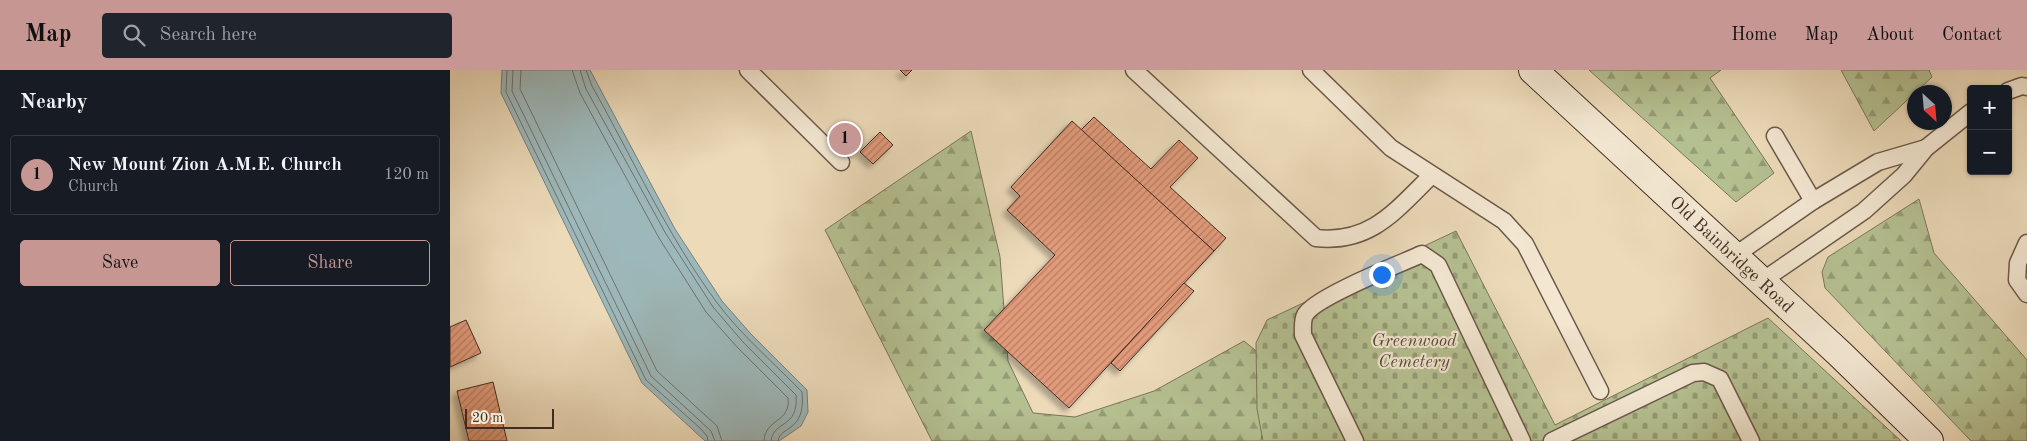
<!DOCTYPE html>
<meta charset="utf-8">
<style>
body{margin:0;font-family:"Old Standard TT",serif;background:#20242c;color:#f1f3f6}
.controls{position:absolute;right:15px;top:15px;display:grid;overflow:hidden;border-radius:5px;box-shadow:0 1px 4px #0004}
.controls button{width:45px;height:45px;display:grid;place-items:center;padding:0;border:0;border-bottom:1px solid #363941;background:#171b24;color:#f1f3f6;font:25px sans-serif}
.compass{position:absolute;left:1457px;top:15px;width:45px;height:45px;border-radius:50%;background:#171b24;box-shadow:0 1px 4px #0004;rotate:154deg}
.scale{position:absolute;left:15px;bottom:12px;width:89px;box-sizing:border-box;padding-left:5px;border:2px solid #412c24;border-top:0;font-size:14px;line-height:18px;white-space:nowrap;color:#412c24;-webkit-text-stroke:4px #f3e7d2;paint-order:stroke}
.you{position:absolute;left:931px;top:204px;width:18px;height:18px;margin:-12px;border:4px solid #fff;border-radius:50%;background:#1a73e8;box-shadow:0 0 0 8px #1a73e833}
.badge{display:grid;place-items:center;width:32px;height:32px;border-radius:50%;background:#c59692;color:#111;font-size:16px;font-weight:700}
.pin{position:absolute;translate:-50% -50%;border:2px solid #fff;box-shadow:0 1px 5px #0006}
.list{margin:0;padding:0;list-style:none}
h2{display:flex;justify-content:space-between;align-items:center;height:65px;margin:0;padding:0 20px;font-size:21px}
h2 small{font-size:16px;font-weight:400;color:#9ea1a6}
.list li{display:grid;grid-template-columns:32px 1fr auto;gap:15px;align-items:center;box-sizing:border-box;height:80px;margin:0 10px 10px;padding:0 10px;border:1px solid #363941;border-radius:5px}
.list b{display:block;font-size:19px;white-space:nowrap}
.list p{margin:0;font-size:16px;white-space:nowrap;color:#9ea1a6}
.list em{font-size:16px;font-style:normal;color:#9ea1a6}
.actions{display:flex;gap:10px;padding:15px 20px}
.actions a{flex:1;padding:11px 0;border:1px solid #c59692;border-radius:5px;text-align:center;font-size:18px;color:#c59692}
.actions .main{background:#c59692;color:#111}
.icon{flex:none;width:28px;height:28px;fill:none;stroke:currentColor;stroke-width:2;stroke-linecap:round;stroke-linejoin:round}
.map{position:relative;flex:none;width:1577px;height:371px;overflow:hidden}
header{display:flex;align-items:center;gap:30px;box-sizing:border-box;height:70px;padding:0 25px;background:#c59692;color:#111}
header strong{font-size:24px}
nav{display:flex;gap:28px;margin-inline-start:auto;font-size:18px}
.search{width:350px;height:45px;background:#20242c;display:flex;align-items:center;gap:12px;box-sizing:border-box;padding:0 18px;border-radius:5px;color:#9ea1a6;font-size:19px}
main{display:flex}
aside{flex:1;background:#171b24}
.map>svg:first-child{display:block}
.forest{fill:url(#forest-firs);stroke:#7b765a}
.cemetery{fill:url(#cemetery-stones);stroke:#7b765a}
.water{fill:#9db8ba;stroke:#78807e}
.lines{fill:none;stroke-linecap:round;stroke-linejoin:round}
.shore{stroke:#6f726f;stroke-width:1}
.building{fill:url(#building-hatch);stroke:#412c24;filter:url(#shadow)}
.service-casing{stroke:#6c5849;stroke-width:19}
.secondary-casing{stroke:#412c24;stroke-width:30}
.service{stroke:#f3e7d2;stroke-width:16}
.secondary{stroke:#f3e7d2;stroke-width:28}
.labels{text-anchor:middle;stroke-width:4.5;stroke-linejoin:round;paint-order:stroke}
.street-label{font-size:18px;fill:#412c24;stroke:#f3e7d2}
.park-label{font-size:18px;font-style:italic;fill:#584a3a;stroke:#f3e7d2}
</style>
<header>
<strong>Map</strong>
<div class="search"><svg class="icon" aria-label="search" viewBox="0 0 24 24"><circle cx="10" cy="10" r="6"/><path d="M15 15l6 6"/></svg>Search here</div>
<nav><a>Home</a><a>Map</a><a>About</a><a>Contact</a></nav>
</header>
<main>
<aside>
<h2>Nearby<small></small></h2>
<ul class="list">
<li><span class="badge">1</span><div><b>New Mount Zion A.M.E. Church</b><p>Church</p></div><em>120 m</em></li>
</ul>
<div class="actions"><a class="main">Save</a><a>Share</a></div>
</aside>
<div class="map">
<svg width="1577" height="371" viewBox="0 0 1577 371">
<defs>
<pattern id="forest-firs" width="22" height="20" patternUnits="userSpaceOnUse" patternTransform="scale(1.25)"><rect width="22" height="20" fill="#b5c091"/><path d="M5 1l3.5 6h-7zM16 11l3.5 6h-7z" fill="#959c76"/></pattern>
<pattern id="cemetery-stones" width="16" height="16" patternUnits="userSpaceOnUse" patternTransform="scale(1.25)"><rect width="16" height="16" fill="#b5c091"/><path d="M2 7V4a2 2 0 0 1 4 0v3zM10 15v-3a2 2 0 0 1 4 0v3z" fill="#959c76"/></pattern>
<pattern id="building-hatch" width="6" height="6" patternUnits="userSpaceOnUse" patternTransform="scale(1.25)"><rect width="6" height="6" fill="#e19a7a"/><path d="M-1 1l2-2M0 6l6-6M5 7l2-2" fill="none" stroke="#b87e64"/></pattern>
<filter id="shadow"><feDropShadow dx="-4.5" dy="4.5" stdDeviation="2.5" flood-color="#0004"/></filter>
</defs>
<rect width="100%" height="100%" fill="#ecdab9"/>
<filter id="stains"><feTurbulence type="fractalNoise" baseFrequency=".004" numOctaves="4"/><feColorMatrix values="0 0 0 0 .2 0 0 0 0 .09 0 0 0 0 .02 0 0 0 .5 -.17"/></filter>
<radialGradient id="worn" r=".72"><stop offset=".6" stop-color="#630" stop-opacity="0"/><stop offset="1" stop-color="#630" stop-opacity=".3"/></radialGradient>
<g class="forest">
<polygon points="1139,0 1271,0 1260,8 1324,103 1286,132"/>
<polygon points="1391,0 1479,0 1482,7 1424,61"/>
<polygon points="521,61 550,187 558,291 583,343 625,347 704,321 794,271 810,284 816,335 811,371 482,371 375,160"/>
<polygon points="1469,129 1484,183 1577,290 1577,371 1521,371 1375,218 1372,202 1378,187"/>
</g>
<polygon class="cemetery" points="1006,161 1105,355 1318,248 1451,371 813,371 807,339 806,273 817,250"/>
<polygon class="water" points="52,0 140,0 225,159 272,231 301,264 357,320 358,342 351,356 329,371 255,371 192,313 51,23"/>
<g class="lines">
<g class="shore">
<polyline points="57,0 56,22 196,310 250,358 257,366 258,371"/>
<polyline points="63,0 62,21 201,306 261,361 265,371"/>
<polyline points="71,0 70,19 207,301 267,356 272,371"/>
<path d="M 122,0 L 130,23 L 209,168 L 256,242 L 287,277 L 338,328 C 341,353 315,348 314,371"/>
<path d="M 130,0 L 136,19 L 216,164 L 263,237 L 293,272 L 346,325 C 349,359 323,350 321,371"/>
<path d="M 136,0 L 142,16 C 183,89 218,167 268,234 C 292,266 324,293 352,322 C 356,363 330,355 328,371"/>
</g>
</g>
<g class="building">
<polygon points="450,0 462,0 456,6"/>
<polygon points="644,47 701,99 729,70 748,88 720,117 776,168 764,181 631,60"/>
<polygon points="622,51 764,181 619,338 534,260 605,185 557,140 570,126 561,117"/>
<polygon points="430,62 443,75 423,94 410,82"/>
<polygon points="734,213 744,221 670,301 661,293"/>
<polygon points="16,250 31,283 0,297 0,257"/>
<polygon points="43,312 57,371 19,371 7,321"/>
</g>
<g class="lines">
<g class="service-casing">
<g id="service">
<polyline points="298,0 391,92"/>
<path d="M 684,0 L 866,168 C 921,174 946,140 982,105"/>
<polyline points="861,0 941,78 1054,151 1075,174 1150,321"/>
<polyline points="1558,21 1572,16 1577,17"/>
<polyline points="1325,66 1363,131"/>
<polyline points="1577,173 1568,193 1567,210 1577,224"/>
<polyline points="1284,186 1363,131 1428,92 1476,78"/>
<polyline points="1312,211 1414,141 1454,105 1476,78 1521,42"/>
<path d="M 905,371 L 853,265 C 853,258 852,251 855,245 C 865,227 950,194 972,184 L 988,195 L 1072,371"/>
<polyline points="1102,371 1243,303 1254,302 1270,309 1301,371"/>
</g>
</g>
<g class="secondary-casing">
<polyline id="secondary" points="1083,0 1390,284 1479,371"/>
</g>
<use href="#service" class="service"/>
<use href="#secondary" class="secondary"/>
</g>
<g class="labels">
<g class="street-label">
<text transform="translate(1282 184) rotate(43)" y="6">Old Bainbridge Road</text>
</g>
<g class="park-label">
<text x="964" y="276">Greenwood<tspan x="964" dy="21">Cemetery</tspan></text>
</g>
</g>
<rect width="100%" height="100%" filter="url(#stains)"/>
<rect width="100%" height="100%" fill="url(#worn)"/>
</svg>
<div class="controls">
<button>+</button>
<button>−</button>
</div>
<svg class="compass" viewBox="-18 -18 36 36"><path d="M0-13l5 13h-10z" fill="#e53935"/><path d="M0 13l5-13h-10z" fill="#9ea1a6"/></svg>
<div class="scale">20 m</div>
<div class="you"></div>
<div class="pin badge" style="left:395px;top:69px">1</div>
</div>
</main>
